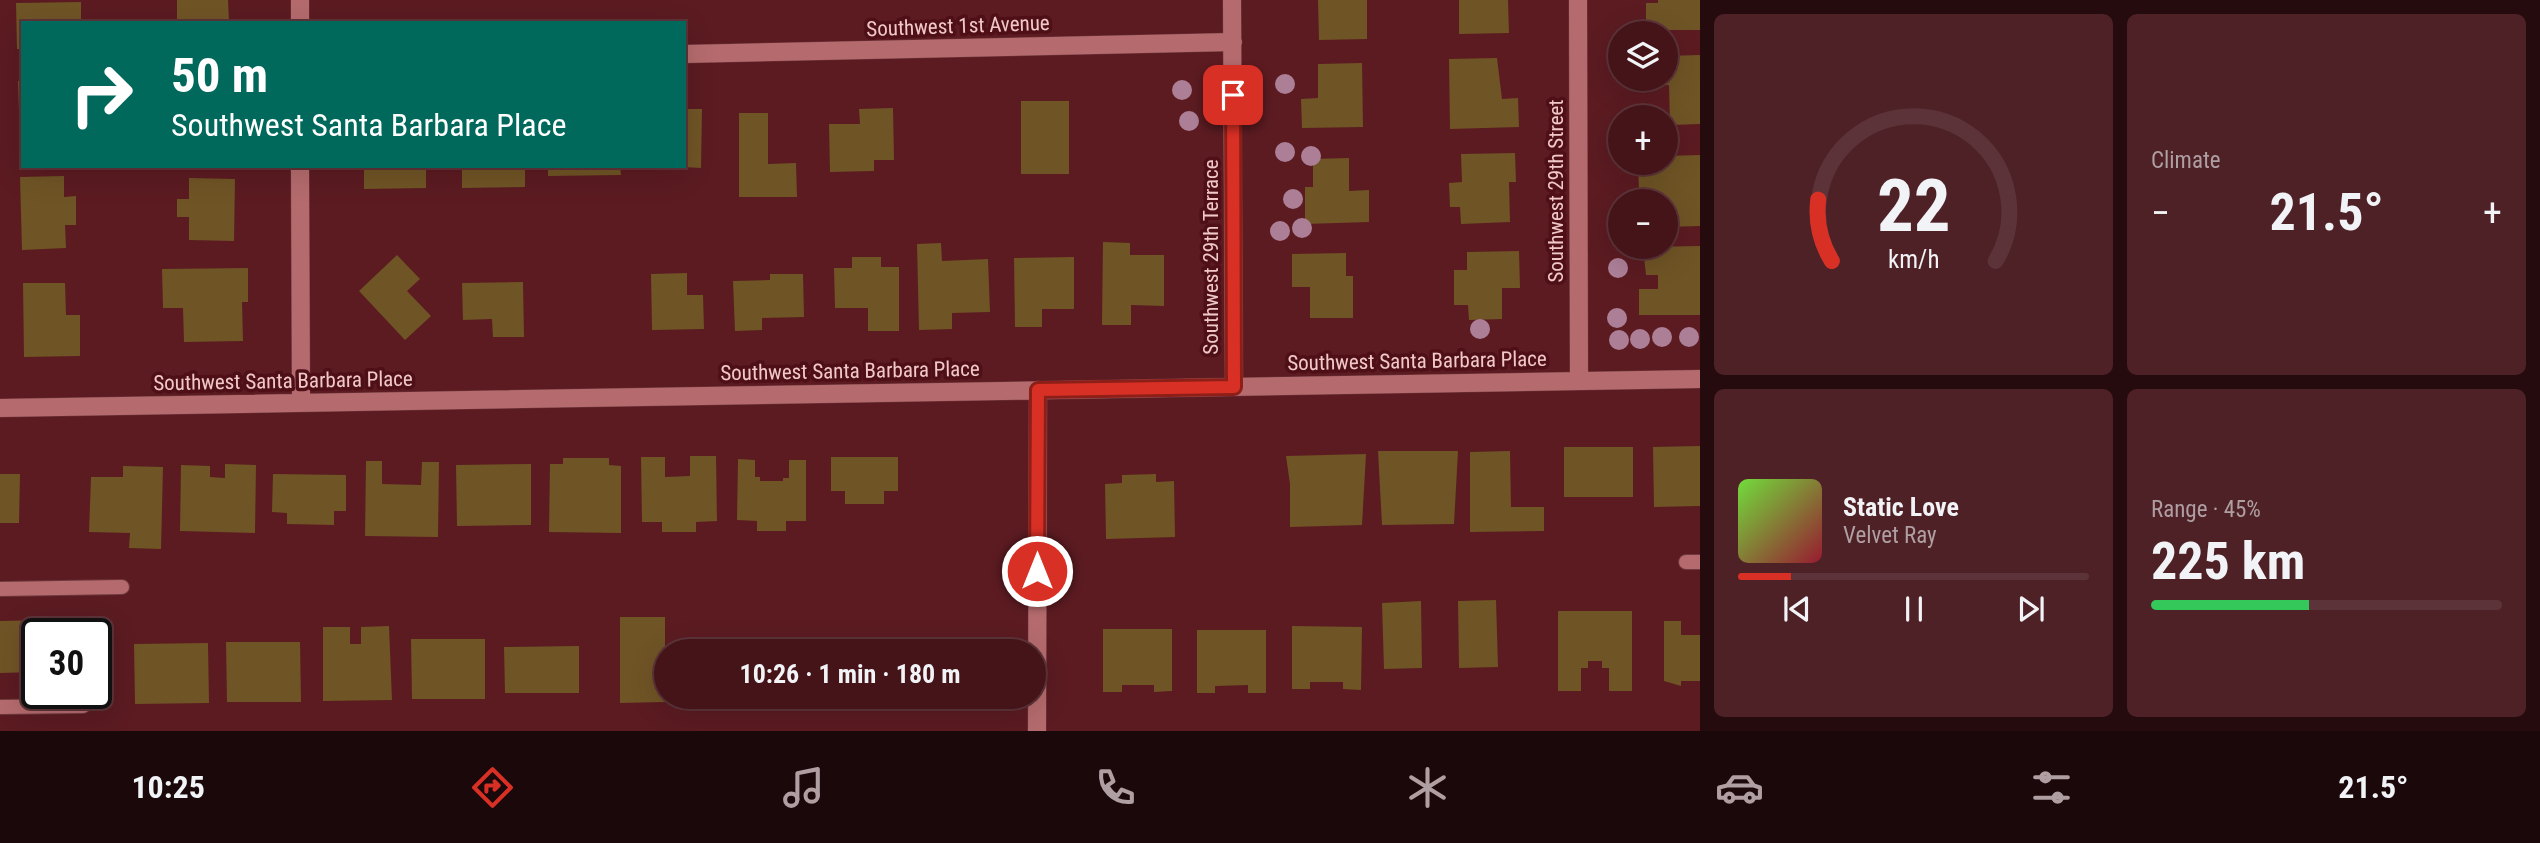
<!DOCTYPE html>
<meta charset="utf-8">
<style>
:root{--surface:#441419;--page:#4e2126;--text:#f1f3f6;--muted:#af9ea2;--line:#5c3338;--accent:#d93025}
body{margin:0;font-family:"Roboto Condensed",sans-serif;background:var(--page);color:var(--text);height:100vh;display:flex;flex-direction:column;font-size:26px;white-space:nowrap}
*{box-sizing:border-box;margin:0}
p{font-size:23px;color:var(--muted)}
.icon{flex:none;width:38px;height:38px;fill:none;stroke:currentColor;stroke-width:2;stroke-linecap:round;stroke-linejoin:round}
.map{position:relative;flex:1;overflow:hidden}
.sheet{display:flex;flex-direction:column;gap:14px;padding:14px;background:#250b0e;width:840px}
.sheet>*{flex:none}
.hud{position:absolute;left:21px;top:21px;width:665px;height:147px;border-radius:0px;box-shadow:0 7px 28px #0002,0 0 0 2px var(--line);background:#00695c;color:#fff;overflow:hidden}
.tools{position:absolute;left:1608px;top:21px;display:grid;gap:14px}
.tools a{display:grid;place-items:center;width:70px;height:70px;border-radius:50%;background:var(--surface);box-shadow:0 7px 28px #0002,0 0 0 2px var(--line);font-size:35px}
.speed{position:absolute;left:21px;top:618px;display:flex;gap:14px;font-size:35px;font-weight:700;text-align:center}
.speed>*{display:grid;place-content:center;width:91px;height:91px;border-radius:50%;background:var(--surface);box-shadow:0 7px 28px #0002,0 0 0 2px var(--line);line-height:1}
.speed .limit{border:4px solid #111;border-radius:10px;background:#fff;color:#111}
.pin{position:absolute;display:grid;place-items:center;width:60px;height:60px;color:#fff;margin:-30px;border-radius:14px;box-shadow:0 4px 10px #0006}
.me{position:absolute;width:77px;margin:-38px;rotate:0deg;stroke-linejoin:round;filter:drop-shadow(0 0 5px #0008)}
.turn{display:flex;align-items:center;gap:24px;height:147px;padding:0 35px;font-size:32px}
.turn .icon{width:91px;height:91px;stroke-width:2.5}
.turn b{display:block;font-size:49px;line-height:60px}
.big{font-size:52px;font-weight:700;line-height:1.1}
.sheet .tile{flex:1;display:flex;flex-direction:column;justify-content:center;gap:10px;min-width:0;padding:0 24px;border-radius:10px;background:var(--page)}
.sheet .dial{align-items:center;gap:0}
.dial svg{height:182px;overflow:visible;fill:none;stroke:var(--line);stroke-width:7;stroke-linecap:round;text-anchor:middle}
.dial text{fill:var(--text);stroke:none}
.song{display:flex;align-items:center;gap:21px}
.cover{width:84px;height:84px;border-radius:10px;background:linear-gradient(135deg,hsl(100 70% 55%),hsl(350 70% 35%))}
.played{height:7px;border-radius:4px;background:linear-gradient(90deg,var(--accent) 15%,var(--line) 15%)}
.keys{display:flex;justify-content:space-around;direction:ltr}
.heat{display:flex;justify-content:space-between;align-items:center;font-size:38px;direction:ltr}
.charge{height:10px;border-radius:5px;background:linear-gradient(90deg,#34c759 45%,var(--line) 0)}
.sheet .tiles{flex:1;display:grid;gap:14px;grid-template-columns:repeat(2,1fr)}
.trip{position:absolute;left:654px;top:639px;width:392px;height:70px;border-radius:35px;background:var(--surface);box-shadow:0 7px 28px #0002,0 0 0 2px var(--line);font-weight:700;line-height:70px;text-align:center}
.tab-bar{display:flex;height:112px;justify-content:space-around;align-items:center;background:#1b080a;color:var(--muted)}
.tab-bar .icon{width:49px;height:49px}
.tab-bar .active{color:var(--accent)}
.tab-bar b{font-size:32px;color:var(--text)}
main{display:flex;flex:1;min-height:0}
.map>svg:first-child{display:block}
</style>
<main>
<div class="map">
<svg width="1700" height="731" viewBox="0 0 1700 731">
<rect width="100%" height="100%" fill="#5b1b21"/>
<path fill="#6f5425" d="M177,0H228L229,23H177Z
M1318,0H1367V39L1319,40Z
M1459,0H1508L1509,33L1459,34Z
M1658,0H1700V30H1646V3H1658Z
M81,2V23H23V49H17L16,3Z
M1700,55V124L1670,125L1669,85L1649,86V79H1666V56Z
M1497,58L1502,99L1518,98L1519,127L1450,129L1449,59Z
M1362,63L1363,127L1302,128L1301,99L1318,98V64Z
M18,81H23V112H19Z
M1021,101H1069V174H1021Z
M893,108L894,160H874V171L830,172L829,124H860L859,109Z
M684,109H702L701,168L684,167Z
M739,113H768V164L796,163L797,197H739Z
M1515,153L1516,182H1509L1510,222L1461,224L1460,207H1450L1449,183L1462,182L1461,154Z
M1700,155V226L1666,227V201H1649L1650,192L1639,191L1638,163H1666V156Z
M1349,158V191L1369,190V222L1305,224V187H1313V159Z
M364,166H426V188L364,189Z
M462,166H525V187L462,188Z
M548,166H620L621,175L548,176Z
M64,176V197L76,196V225H65L66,248L22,250L20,177Z
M189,178L235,179L234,241L189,240V217H177V199H189Z
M1103,242L1130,243V255H1164V306L1131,305V325H1102Z
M941,243L942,261L988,259L990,312L952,313V329L919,330L917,244Z
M1700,246V315H1639V289H1658V275H1646L1643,247Z
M1519,251L1520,288H1502V319L1469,320L1468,305H1454V270H1467V252Z
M1346,253V276H1353V318H1310V287H1292V254Z
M397,255L420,279L407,291L431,316L405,340L359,291Z
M852,257H881V267H899V331H868V308H835L834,268H852Z
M1074,257V309H1042V327H1015L1014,258Z
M248,268V302H242L243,341L184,342L183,308H163L162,269Z
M687,273V295H703L704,329L652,330L651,274Z
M770,274H803L804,317L762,318V330L735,331L733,281L770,280Z
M523,282L524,337H493L492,319L463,320L462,283Z
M23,283H65L66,315H80V356L24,357Z
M1700,446V506L1654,507L1653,447Z
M1564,447H1633V497H1564Z
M1378,451H1458L1454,524L1382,525Z
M1510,451L1511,507H1544V531L1470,532V452Z
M1366,454L1362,525L1290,527V484L1286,456Z
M690,456H716L717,521L696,522V532H662V522H642L641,457H665V477L690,476Z
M831,457H898V491H884V504H845V491H831Z
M563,458H609V465L621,466V533L549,532L550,464H563Z
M738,459L755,460V477H760V481H783V478H789V460H806V521H786V531H757V521L737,520Z
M366,461H382V484L421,485L422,462H439L438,537L365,536Z
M225,464L256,465L255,533L180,531L181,465L210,466V477L225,478Z
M531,464V525L457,526L456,465Z
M123,466L163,467L161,549L129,548L130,533L89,532L91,477H123Z
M0,474H20L19,523H0Z
M273,474L346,475V511H334V525L287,524V513L272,512Z
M1156,474V482L1174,481L1175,537L1106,539L1105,484L1122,483V475Z
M1496,600L1498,667L1459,668L1458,601Z
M1421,601L1422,668L1384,669L1382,603Z
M1558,611H1632V691H1609V668H1602V661H1588V668H1581V691H1558Z
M620,617H665V702L620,703Z
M98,619V634H37V672L0,673V621Z
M1664,621H1681V635H1700V681H1681V686L1664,681Z
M389,626L392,700L323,701V627H350V644H361V627Z
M1292,626L1362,627L1361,690L1343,689V682H1310V689H1292Z
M1103,629H1172V691L1154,692V685H1122V692H1103Z
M1197,630H1266V693H1248V685L1215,686V693H1197Z
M96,636H99V671H96Z
M411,639H485V699H412Z
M226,642H300L301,702H227Z
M208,643L209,703L135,704L134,644Z
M579,646V693H505L504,647Z"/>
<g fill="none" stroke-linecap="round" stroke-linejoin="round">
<defs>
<path id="service" d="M1686,562H1700
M0,589L122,587
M0,707L83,706"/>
<path id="minor" d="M300,0V23
M1232,0L1234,387
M1578,0L1579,381
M684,54L1233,42
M300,166L301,402
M0,408L1700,379
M1037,731L1038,390"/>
</defs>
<use href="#service" stroke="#6f383e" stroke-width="16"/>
<use href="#minor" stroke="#6f383e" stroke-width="19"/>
<use href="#service" stroke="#b56b6d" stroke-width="14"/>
<use href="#minor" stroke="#b56b6d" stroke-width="18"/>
</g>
<g fill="#ac7f97">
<circle cx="1285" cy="84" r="10"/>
<circle cx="1182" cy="90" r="10"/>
<circle cx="1189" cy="121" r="10"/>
<circle cx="1285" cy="152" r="10"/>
<circle cx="1311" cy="156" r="10"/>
<circle cx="1293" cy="199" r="10"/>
<circle cx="1302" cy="228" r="10"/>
<circle cx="1280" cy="231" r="10"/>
<circle cx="1618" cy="268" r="10"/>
<circle cx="1617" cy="318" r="10"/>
<circle cx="1480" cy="329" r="10"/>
<circle cx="1662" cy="337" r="10"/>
<circle cx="1689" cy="337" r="10"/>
<circle cx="1640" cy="339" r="10"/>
<circle cx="1619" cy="340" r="10"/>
</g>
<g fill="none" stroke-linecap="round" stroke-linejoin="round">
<defs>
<path id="route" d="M1037,571L1038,390L1234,387L1233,95"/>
</defs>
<use href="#route" stroke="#8d1f18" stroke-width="18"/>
<use href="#route" stroke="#d93025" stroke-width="12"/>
</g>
<g text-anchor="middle" stroke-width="7" stroke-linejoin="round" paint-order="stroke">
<g font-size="21" fill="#f1c8c8" stroke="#4f0f17">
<text transform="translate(958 26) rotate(-2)" y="7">Southwest 1st Avenue</text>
<text transform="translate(1556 191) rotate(-90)" y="7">Southwest 29th Street</text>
<text transform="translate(1211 257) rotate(-90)" y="7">Southwest 29th Terrace</text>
<text transform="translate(1417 361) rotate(-1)" y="7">Southwest Santa Barbara Place</text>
<text transform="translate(850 371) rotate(-1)" y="7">Southwest Santa Barbara Place</text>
<text transform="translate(283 381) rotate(-1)" y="7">Southwest Santa Barbara Place</text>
</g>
</g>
</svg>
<div class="tools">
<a><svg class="icon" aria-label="layers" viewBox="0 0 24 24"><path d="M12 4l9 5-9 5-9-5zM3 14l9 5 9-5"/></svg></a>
<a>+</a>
<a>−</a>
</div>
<div class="speed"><div class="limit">30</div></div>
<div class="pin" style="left:1233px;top:95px;background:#d93025"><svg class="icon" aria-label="arrive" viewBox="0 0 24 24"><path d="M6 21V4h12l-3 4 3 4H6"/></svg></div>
<svg class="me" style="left:1037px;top:571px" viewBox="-20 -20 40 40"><circle r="17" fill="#d93025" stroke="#fff" stroke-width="3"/><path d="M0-11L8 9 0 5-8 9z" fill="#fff"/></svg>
<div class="trip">10:26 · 1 min · 180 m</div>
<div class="hud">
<div class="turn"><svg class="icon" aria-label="right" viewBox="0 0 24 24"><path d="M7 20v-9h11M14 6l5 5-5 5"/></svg><div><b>50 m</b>Southwest Santa Barbara Place</div></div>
</div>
</div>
<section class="sheet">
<div class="tiles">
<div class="tile dial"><svg viewBox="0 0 100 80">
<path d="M14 69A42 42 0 1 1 86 69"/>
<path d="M14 69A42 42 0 0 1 8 42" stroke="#d93025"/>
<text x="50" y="56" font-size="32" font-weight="700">22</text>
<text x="50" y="72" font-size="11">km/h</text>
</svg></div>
<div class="tile"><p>Climate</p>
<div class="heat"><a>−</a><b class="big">21.5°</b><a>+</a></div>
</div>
<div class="tile">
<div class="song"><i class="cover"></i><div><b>Static Love</b><p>Velvet Ray</p></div></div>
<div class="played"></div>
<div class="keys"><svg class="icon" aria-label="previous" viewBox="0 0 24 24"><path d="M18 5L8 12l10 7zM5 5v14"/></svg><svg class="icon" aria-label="pause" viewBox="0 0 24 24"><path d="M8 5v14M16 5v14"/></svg><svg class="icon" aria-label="next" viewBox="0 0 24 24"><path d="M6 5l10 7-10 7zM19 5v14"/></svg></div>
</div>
<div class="tile"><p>Range · 45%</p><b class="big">225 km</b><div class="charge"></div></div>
</div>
</section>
</main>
<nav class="tab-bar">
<b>10:25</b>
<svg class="icon active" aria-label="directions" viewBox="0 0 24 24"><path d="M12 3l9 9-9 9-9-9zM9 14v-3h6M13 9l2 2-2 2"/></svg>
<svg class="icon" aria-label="music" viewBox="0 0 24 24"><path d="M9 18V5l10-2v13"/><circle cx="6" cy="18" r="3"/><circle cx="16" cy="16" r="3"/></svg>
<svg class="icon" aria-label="phone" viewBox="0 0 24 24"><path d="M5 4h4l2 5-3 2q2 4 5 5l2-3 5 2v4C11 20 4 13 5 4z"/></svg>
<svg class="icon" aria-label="climate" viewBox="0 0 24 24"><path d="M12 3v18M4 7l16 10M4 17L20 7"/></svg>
<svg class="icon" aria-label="car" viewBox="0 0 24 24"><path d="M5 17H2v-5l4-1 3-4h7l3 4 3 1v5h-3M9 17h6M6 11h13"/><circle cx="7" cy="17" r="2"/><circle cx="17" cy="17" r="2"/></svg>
<svg class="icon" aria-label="filters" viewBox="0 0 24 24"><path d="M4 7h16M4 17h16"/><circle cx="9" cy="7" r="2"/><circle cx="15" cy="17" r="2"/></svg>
<b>21.5°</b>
</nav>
